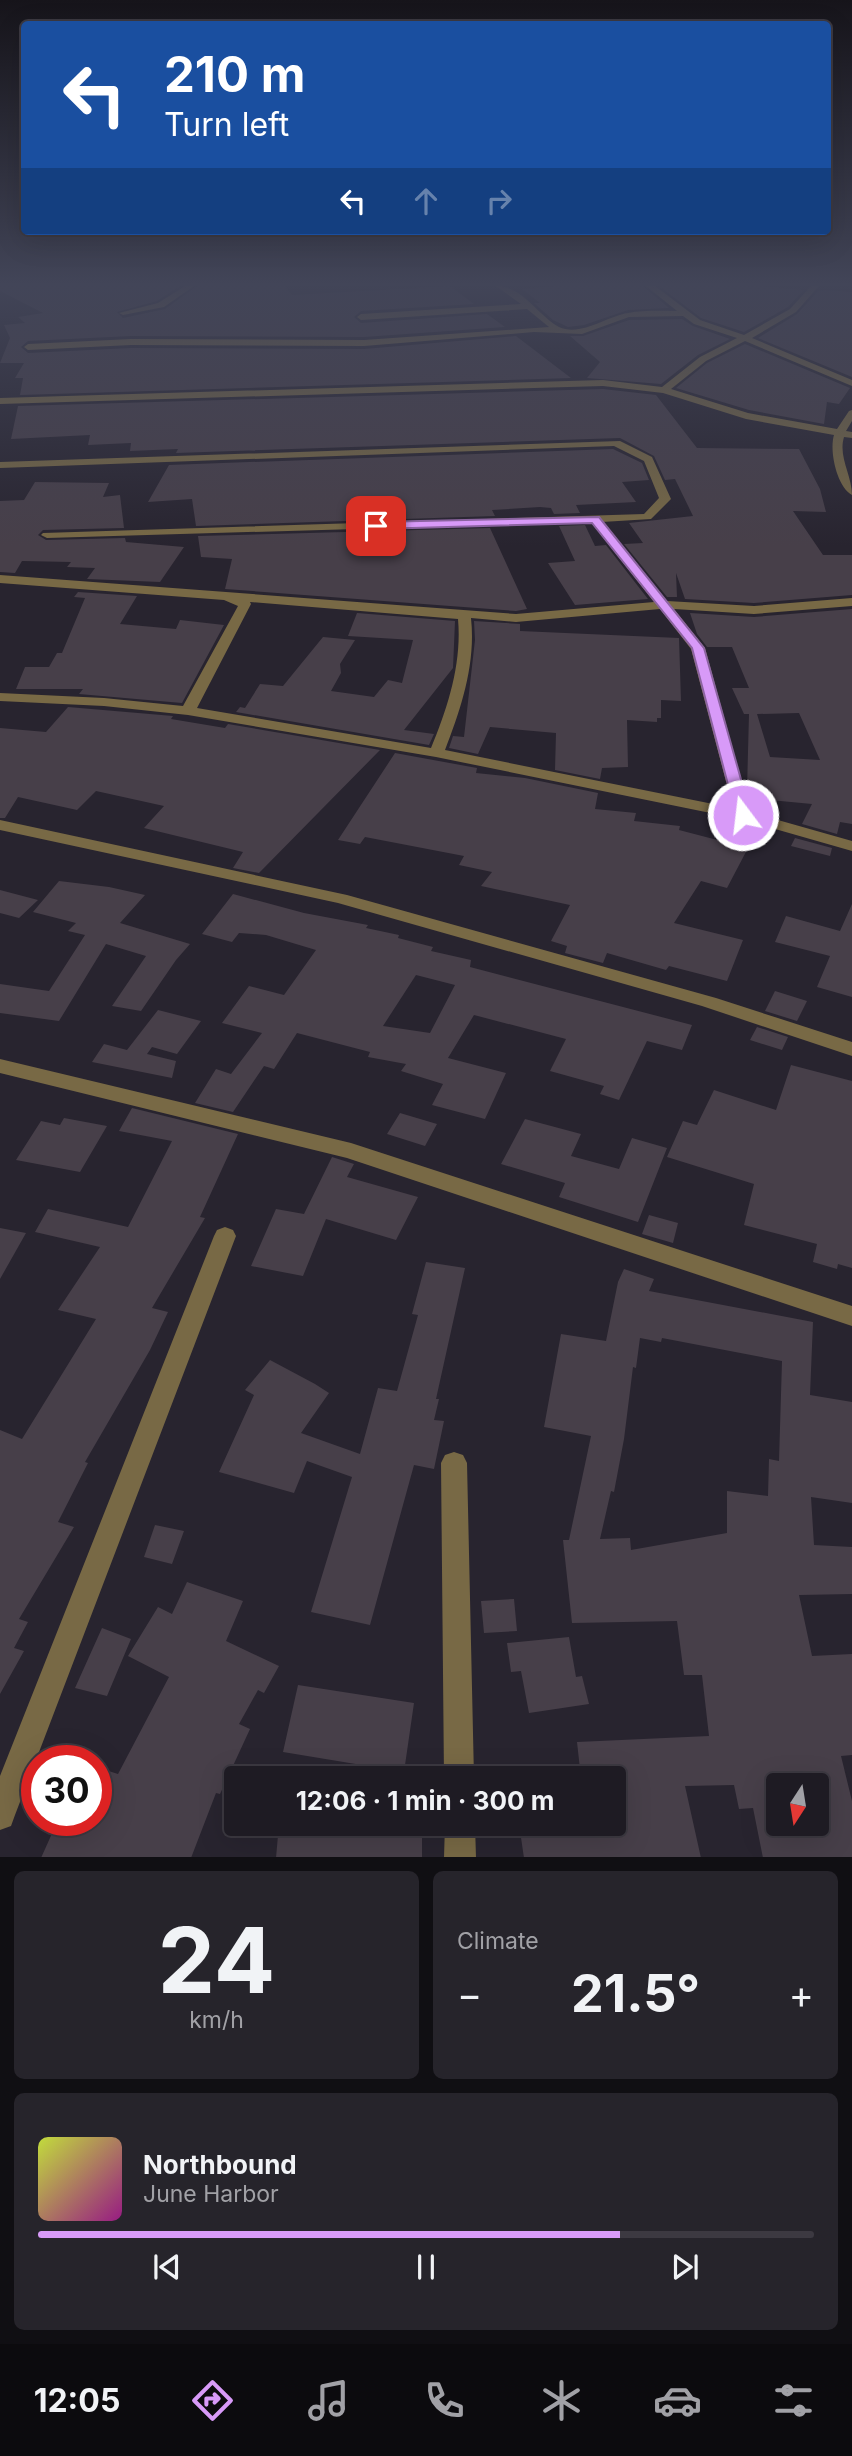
<!DOCTYPE html>
<meta charset="utf-8">
<style>
:root{--surface:#1e1b23;--page:#26242b;--text:#f1f3f6;--muted:#a1a1a6;--line:#3c3941;--accent:#d89af8}
body{margin:0;font-family:Inter,sans-serif;background:var(--page);color:var(--text);height:100vh;display:flex;flex-direction:column;font-size:26px;white-space:nowrap}
*{box-sizing:border-box;margin:0}
p{font-size:23px;color:var(--muted)}
.icon{flex:none;width:38px;height:38px;fill:none;stroke:currentColor;stroke-width:2;stroke-linecap:round;stroke-linejoin:round}
.map{position:relative;height:1857px;overflow:hidden}
.panel{display:flex;flex-direction:column;gap:14px;padding:14px;background:#100f13;flex:1}
.panel>*{flex:none}
.top-card{position:absolute;left:21px;top:21px;width:810px;height:214px;border-radius:7px;box-shadow:0 7px 28px #0002,0 0 0 2px var(--line);background:#1a4fa0;color:#fff;overflow:hidden}
.needle{width:46px;rotate:192deg}
.controls{position:absolute;left:766px;top:1773px;display:grid;gap:14px}
.controls a{display:grid;place-items:center;width:63px;height:63px;border-radius:7px;background:var(--surface);box-shadow:0 7px 28px #0002,0 0 0 2px var(--line);font-size:35px}
.speed{position:absolute;left:21px;top:1745px;display:flex;gap:14px;font-size:35px;font-weight:700;text-align:center}
.speed>*{display:grid;place-content:center;width:91px;height:91px;border-radius:50%;background:var(--surface);box-shadow:0 7px 28px #0002,0 0 0 2px var(--line);line-height:1}
.speed .limit{border:10px solid #d22;background:#fff;color:#111}
.pin{position:absolute;display:grid;place-items:center;width:60px;height:60px;color:#fff;margin:-30px;border-radius:14px;box-shadow:0 4px 10px #0006}
.me{position:absolute;width:77px;margin:-38px;rotate:345deg;stroke-linejoin:round;filter:drop-shadow(0 0 5px #0008)}
.turn{display:flex;align-items:center;gap:24px;height:147px;padding:0 28px;font-size:32px}
.turn .icon{width:91px;height:91px;stroke-width:2.5}
.turn b{display:block;font-size:49px;line-height:60px}
.lanes{display:flex;align-items:center;height:66px;padding:0 28px;background:#0003;justify-content:center;gap:35px;direction:ltr}
.lanes .off{opacity:.35}
.big{font-size:52px;font-weight:700;line-height:1.1}
.panel .card{flex:1;display:flex;flex-direction:column;justify-content:center;gap:10px;min-width:0;padding:0 24px;border-radius:10px;background:var(--page)}
.panel .dial{align-items:center;gap:0}
.dial b{font-size:91px;line-height:1}
.song{display:flex;align-items:center;gap:21px}
.cover{width:84px;height:84px;border-radius:10px;background:linear-gradient(135deg,hsl(70 70% 55%),hsl(310 70% 35%))}
.played{height:7px;border-radius:4px;background:linear-gradient(90deg,var(--accent) 75%,var(--line) 75%)}
.keys{display:flex;justify-content:space-around;direction:ltr}
.heat{display:flex;justify-content:space-between;align-items:center;font-size:38px;direction:ltr}
.panel .tiles{flex:1;display:grid;gap:14px;grid-template-columns:1fr 1fr}
.card:last-child{grid-column:span 2}
.trip{position:absolute;left:224px;top:1766px;width:402px;height:70px;border-radius:7px;background:var(--surface);box-shadow:0 7px 28px #0002,0 0 0 2px var(--line);font-weight:700;line-height:70px;text-align:center}
.dock{display:flex;height:112px;justify-content:space-around;align-items:center;background:#0c0b0e;color:var(--muted)}
.dock .icon{width:49px;height:49px}
.dock .current{color:var(--accent)}
.dock b{font-size:32px;color:var(--text)}
.map>svg:first-child{display:block}
</style>
<div class="map">
<svg width="852" height="1858" viewBox="0 0 852 1858">
<rect width="100%" height="100%" fill="#28242f"/>
<path fill="#473f49" fill-rule="evenodd" d="M0,286H180L157,301L117,312L123,318L165,309L197,286H285L292,295L450,286L474,304L361,311L354,317L361,323L487,314L505,327L364,337L131,336L28,341L21,347L28,353L131,348L364,349L516,336L571,378L20,395L23,378H15L24,363H0L10,338L4,325L25,323L18,317L43,313L0,291Z
M557,286H643L669,308L628,310L584,325L568,327L553,320L534,303H540L522,289Z
M659,286H760L804,290L788,307L744,332L701,318Z
M826,290L852,292V377L758,338L797,314L818,291Z
M682,319L693,326L730,339L698,355L661,384L587,378L600,362L570,336H583L629,320Z
M745,344L850,388L839,404L827,402L824,424L749,410L676,388L707,363Z
M603,389L656,395L697,448L799,449L820,489L826,512L793,511L823,555H852V595L754,603L685,599L676,573L677,597H667L624,544L643,543L629,523L693,516L675,479L665,480L654,456L620,438L176,453L178,449L130,451L131,443L88,445L90,435L11,439L18,406Z
M613,449L642,463L649,480L622,482L636,502L576,505L580,513L554,514L551,508L540,507L492,510L495,516L196,526L192,499L148,502L169,465Z
M35,482L109,483L103,497L120,495L124,528L43,530L38,535L46,540L125,538L126,542L184,547L160,582L87,579L95,568L67,567L71,562L22,561L15,573L0,572V501L24,500Z
M585,525L595,546L606,545L648,599L575,605L548,563L575,561L559,526Z
M490,528L527,609L516,611L225,589L232,559L201,557L198,536Z
M78,592L137,596L120,624L176,629L180,620L224,625L182,703L79,694L83,689H16L25,667H49L57,653H62L85,598L74,597Z
M852,609V824L840,822L837,834L802,824L812,804L749,798L747,790L749,714H744L732,688H749L732,647H707L697,634L690,613L754,617ZM799,713L820,760L770,757L757,714Z
M357,613L455,621L453,668L404,730L434,734L429,745L236,712L240,707L245,708L260,684L283,686L323,637L355,640L340,664L341,673L331,691L374,697L388,680L402,683L413,640L348,636Z
M474,621L520,624V631L679,638L681,701L661,700V718H657V722L627,720L628,767L602,768L600,779L555,770L556,733L490,727L478,754L449,748L453,736L464,737L475,640Z
M68,707L173,716L171,719L225,728L228,724L380,750L259,873L233,868L243,852L144,828L164,806L96,791L77,810L18,797L5,818H0V728L46,732Z
M395,753L477,768L476,773L525,778L598,793L595,809L636,813L634,821L680,826L679,830L748,848L727,888L701,881L674,923L743,940L727,981L669,966L666,970L607,953L603,963L565,953L567,946L551,941L570,905L481,886L492,872L459,865L464,856L365,837L360,844L338,840Z
M795,838L832,848L830,856L791,846Z
M59,881L109,887L145,895L120,923L190,944L176,960L141,1011L112,1006L146,956L106,944L59,1021L0,1013V984L49,991L85,935L68,931L76,923L33,912Z
M0,890L38,900L19,918L0,913Z
M233,894L304,913L368,925L366,928L399,935L398,938L433,947L431,951L471,960L470,967L692,1025L682,1050L647,1041L619,1100L600,1094L604,1086L550,1071L566,1039L474,1015L448,1058L506,1073L485,1119L432,1105L443,1084L401,1071L406,1064L368,1057L370,1052L297,1033L274,1069L264,1066L233,1112L195,1103L216,1069L231,1074L262,1033L222,1023L249,986L284,995L316,950L266,935L239,933L232,942L202,934ZM416,975L455,985L430,1033L383,1026Z
M852,904V997L817,987L830,956L775,942L786,916L840,931Z
M775,991L807,1001L797,1021L765,1011Z
M158,1010L201,1021L177,1054L152,1047L147,1054L176,1061L172,1078L92,1062L104,1044L127,1050Z
M757,1027L788,1037L782,1050L750,1040Z
M791,1065L852,1081V1268L838,1264L837,1269L813,1262L817,1244L744,1225L754,1184L667,1157L683,1121L697,1125L714,1090L776,1110Z
M132,1108L238,1134L200,1217L205,1218L152,1308L168,1312L150,1350L85,1462L88,1463L58,1522L74,1527L19,1619L28,1622L14,1648L24,1651L0,1694V1430L22,1439L96,1319L58,1310L100,1247L35,1232L48,1209L128,1227L172,1141L119,1131Z
M400,1113L437,1124L425,1146L387,1134Z
M64,1118L107,1126L80,1172L16,1160L41,1121L60,1125Z
M525,1119L581,1134L571,1156L619,1169L632,1138L667,1148L638,1222L559,1197L565,1183L501,1164Z
M332,1157L354,1164L347,1177L418,1197L396,1240L326,1219L303,1276L251,1266L276,1209L304,1214Z
M649,1215L678,1223L673,1243L642,1234Z
M0,1228L26,1233L0,1279Z
M426,1262L465,1268L436,1399H439L434,1420L444,1421L434,1469L414,1465L370,1625L311,1612L352,1477L307,1461L294,1493L219,1472L254,1395L245,1390L270,1360L315,1384L329,1393L301,1433L360,1454L378,1388L397,1391L418,1315L412,1314Z
M624,1269L654,1279L649,1291L813,1322L810,1395L852,1402V1503L811,1497L814,1545L852,1547V1594L799,1595L812,1656L852,1654V1755L841,1756L852,1801V1858H763L753,1808L739,1809L734,1785L685,1786L701,1858H524L519,1824H614V1778H581L577,1742L709,1736L702,1675H684L677,1621L572,1623L563,1540H569L591,1436L544,1427L561,1334L606,1341L618,1282ZM640,1338L661,1342L662,1338L782,1361L779,1461L769,1459L768,1496L727,1491V1533L631,1550L630,1538L600,1539L611,1491L614,1492L624,1439L633,1367L636,1368ZM779,1785H817V1824H779Z
M155,1525L184,1531L172,1564L144,1557Z
M187,1582L243,1601L226,1641L279,1666L264,1693L258,1690L239,1724L250,1729L220,1794L216,1793L191,1858H41L58,1820H96V1767L118,1774L169,1677L128,1656L158,1607L172,1614Z
M514,1599L517,1631L484,1633L481,1601Z
M102,1628L131,1639L107,1696L75,1688Z
M569,1637L576,1677L582,1676L589,1704L529,1713L521,1671L511,1672L507,1643Z
M298,1685L414,1703L404,1772L283,1752Z
M279,1824H422V1858H276Z"/>
<g fill="none" stroke-linecap="round" stroke-linejoin="round">
<path fill="#786945" fill-rule="evenodd" d="M185,286H194L164,307L123,315L119,313L158,303Z
M496,286C523,286 537,315 559,327C581,337 607,316 628,313C644,310 661,311 677,311L646,286H655L700,320L744,335L790,309L811,286H819L796,312L752,338L852,380V386L745,341L706,361L671,389L748,413L837,429L849,411L852,410V421L846,431L852,432V438L844,437C838,457 852,475 852,495C837,487 829,451 834,435L746,419L663,393L603,386L0,404V398L603,380L662,387L700,357L737,338L694,324L683,316L629,317L582,334L534,332L364,346L131,345L28,350L24,347L28,344L131,339L364,340L549,327L527,309L361,320L357,317L361,314L521,304Z
M620,441L652,457L671,499L651,519L602,522L667,601L754,606L852,598V606L754,614L674,609L705,648L750,812L852,841V851L740,819L436,757L188,715L104,706L0,701V693L104,698L183,706L238,606L224,600L0,583V575L516,614L654,602L591,522L47,538L41,535L43,533L644,514L659,498L644,461L614,446L0,468V462ZM250,602L458,619C462,663 448,707 431,748L197,708L251,604ZM660,609L691,649L733,808L445,750C461,709 476,664 471,618L516,622Z
M0,820L347,895L716,998L852,1042V1056L702,1006L338,903L0,830Z
M0,1059L351,1143L852,1306V1326L347,1158L0,1073Z
M225,1227L233,1230L236,1236L15,1815L11,1826L0,1830V1776L214,1236L217,1230Z
M454,1452L463,1455L467,1463L474,1778H444L441,1463L445,1455Z
M445,1824H475L476,1858H444Z"/>
</g>
<linearGradient id="sky" x2="0" y2="1"><stop stop-color="#16141a"/><stop offset="0.52" stop-color="#424558"/><stop offset="1" stop-color="#424558" stop-opacity="0"/></linearGradient>
<rect width="852" height="546" fill="url(#sky)"/>
<path fill="#d89af8" stroke="#8c64a1" stroke-width="2" d="M599,517L704,648L751,815L748,818H738L736,815L692,648L592,523L376,529L370,526L376,522Z"/>
</svg>
<div class="controls">
<a><svg class="needle" viewBox="-14 -14 28 28"><path d="M0-13l5 13h-10z" fill="#e53935"/><path d="M0 13l5-13h-10z" fill="#a1a1a6"/></svg></a>
</div>
<div class="speed"><div class="limit">30</div></div>
<div class="pin" style="left:376px;top:526px;background:#d93025"><svg class="icon" aria-label="arrive" viewBox="0 0 24 24"><path d="M6 21V4h12l-3 4 3 4H6"/></svg></div>
<svg class="me" style="left:743px;top:815px" viewBox="-20 -20 40 40"><circle r="17" fill="#d89af8" stroke="#fff" stroke-width="3"/><path d="M0-11L8 9 0 5-8 9z" fill="#fff"/></svg>
<div class="trip">12:06 · 1 min · 300 m</div>
<div class="top-card">
<div class="turn"><svg class="icon" aria-label="left" viewBox="0 0 24 24"><path d="M17 20v-9H6M10 6l-5 5 5 5"/></svg><div><b>210 m</b>Turn left</div></div>
<div class="lanes"><svg class="icon" aria-label="left" viewBox="0 0 24 24"><path d="M17 20v-9H6M10 6l-5 5 5 5"/></svg><svg class="icon off" aria-label="ahead" viewBox="0 0 24 24"><path d="M12 20V5M6 11l6-6 6 6"/></svg><svg class="icon off" aria-label="right" viewBox="0 0 24 24"><path d="M7 20v-9h11M14 6l5 5-5 5"/></svg></div>
</div>
</div>
<section class="panel">
<div class="tiles">
<div class="card dial"><b>24</b><p>km/h</p></div>
<div class="card"><p>Climate</p>
<div class="heat"><a>−</a><b class="big">21.5°</b><a>+</a></div>
</div>
<div class="card">
<div class="song"><i class="cover"></i><div><b>Northbound</b><p>June Harbor</p></div></div>
<div class="played"></div>
<div class="keys"><svg class="icon" aria-label="previous" viewBox="0 0 24 24"><path d="M18 5L8 12l10 7zM5 5v14"/></svg><svg class="icon" aria-label="pause" viewBox="0 0 24 24"><path d="M8 5v14M16 5v14"/></svg><svg class="icon" aria-label="next" viewBox="0 0 24 24"><path d="M6 5l10 7-10 7zM19 5v14"/></svg></div>
</div>
</div>
</section>
<nav class="dock">
<b>12:05</b>
<svg class="icon current" aria-label="directions" viewBox="0 0 24 24"><path d="M12 3l9 9-9 9-9-9zM9 14v-3h6M13 9l2 2-2 2"/></svg>
<svg class="icon" aria-label="music" viewBox="0 0 24 24"><path d="M9 18V5l10-2v13"/><circle cx="6" cy="18" r="3"/><circle cx="16" cy="16" r="3"/></svg>
<svg class="icon" aria-label="phone" viewBox="0 0 24 24"><path d="M5 4h4l2 5-3 2q2 4 5 5l2-3 5 2v4C11 20 4 13 5 4z"/></svg>
<svg class="icon" aria-label="climate" viewBox="0 0 24 24"><path d="M12 3v18M4 7l16 10M4 17L20 7"/></svg>
<svg class="icon" aria-label="car" viewBox="0 0 24 24"><path d="M5 17H2v-5l4-1 3-4h7l3 4 3 1v5h-3M9 17h6M6 11h13"/><circle cx="7" cy="17" r="2"/><circle cx="17" cy="17" r="2"/></svg>
<svg class="icon" aria-label="filters" viewBox="0 0 24 24"><path d="M4 7h16M4 17h16"/><circle cx="9" cy="7" r="2"/><circle cx="15" cy="17" r="2"/></svg>
</nav>
